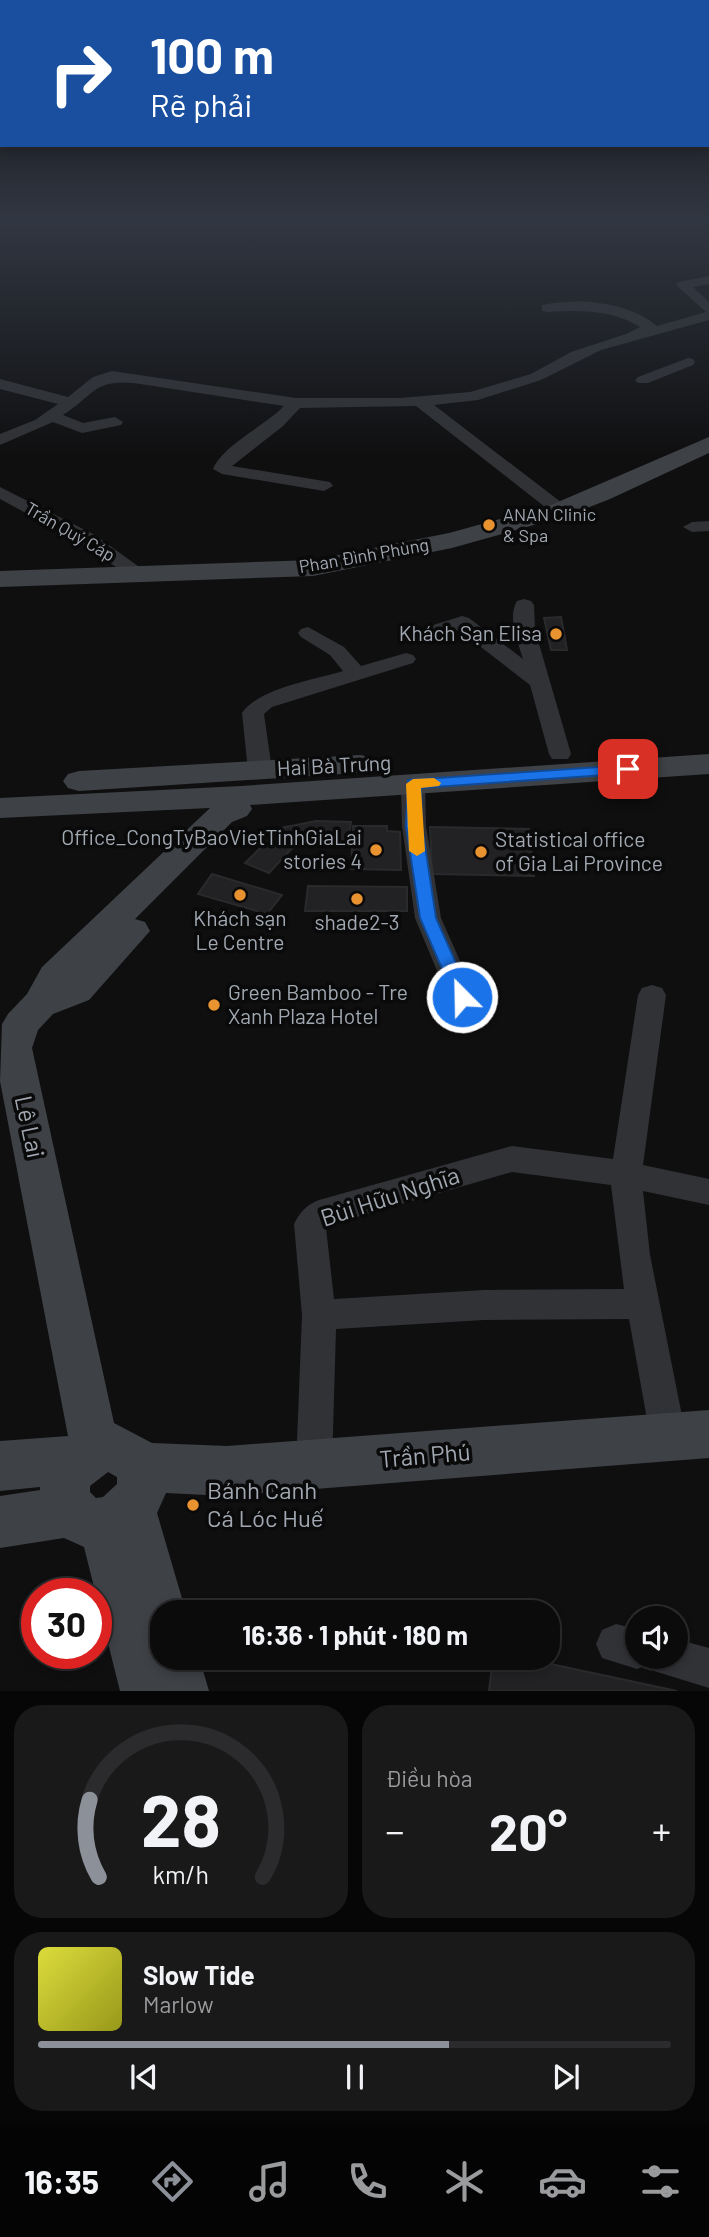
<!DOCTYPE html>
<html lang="vi">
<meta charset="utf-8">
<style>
:root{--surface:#0b0b0c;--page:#19191a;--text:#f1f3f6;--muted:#9a9b9d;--line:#2b2b2d;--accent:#8c9099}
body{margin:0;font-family:Barlow,sans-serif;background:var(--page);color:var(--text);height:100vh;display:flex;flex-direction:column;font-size:26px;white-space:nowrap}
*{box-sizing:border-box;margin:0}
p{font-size:23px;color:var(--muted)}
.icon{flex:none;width:38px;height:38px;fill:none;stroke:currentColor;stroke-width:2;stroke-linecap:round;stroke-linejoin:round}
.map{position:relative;height:1691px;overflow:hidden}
.side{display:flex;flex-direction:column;gap:14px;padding:14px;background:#060607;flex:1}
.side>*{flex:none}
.hud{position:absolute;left:0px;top:0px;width:710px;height:147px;box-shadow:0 4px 10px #0003,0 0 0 2px var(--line);background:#1a4fa0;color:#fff;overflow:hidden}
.controls{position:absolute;left:625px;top:1606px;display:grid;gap:14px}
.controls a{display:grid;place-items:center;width:63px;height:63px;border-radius:50%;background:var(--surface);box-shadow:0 4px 10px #0003,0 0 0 2px var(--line);font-size:35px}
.speed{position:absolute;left:21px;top:1578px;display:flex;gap:14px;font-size:35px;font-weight:700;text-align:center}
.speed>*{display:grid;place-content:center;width:91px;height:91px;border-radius:50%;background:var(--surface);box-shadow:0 4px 10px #0003,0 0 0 2px var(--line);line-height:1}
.speed .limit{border:10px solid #d22;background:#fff;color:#111}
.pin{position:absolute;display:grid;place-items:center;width:60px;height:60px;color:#fff;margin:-30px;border-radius:14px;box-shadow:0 4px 10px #0006}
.me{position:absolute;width:77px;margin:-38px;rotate:337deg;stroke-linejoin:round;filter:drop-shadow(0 0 5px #0008)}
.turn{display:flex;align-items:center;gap:24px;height:147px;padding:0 35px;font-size:32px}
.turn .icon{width:91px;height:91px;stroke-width:2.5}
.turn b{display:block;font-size:49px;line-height:60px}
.big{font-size:52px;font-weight:700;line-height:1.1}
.side .card{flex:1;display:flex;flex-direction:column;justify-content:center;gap:10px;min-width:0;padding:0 24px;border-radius:28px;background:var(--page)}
.side .dial{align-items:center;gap:0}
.dial svg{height:182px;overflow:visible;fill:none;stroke:var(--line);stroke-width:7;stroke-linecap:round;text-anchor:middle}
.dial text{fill:var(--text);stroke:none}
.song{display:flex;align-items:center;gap:21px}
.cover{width:84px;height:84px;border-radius:10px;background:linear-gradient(135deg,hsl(60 70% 55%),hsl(60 70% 35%))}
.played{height:7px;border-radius:4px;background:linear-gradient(90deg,var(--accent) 65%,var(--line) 65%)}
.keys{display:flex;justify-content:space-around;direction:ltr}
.heat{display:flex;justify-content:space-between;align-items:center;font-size:38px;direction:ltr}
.side .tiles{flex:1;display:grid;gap:14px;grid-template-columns:1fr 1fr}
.card:last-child{grid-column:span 2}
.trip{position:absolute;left:150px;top:1600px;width:410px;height:70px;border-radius:28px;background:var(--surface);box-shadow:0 4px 10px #0003,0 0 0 2px var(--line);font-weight:700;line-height:70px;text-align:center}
.dock{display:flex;height:112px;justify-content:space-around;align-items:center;background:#040405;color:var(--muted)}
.dock .icon{width:49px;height:49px}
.dock .selected{color:var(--accent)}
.dock b{font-size:32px;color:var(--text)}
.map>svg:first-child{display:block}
</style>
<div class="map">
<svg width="709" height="1691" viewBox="0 0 709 1691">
<rect width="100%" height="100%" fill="#0f0f10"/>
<path fill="#222224" stroke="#292a2c" stroke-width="2" d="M561,617L567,650H551L544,618Z
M316,821L351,822L348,842L315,840L296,844L269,873L245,863L281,828Z
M353,826H387V831L400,832L401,870L351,869Z
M430,827L529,829L534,876L432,874Z
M212,874L282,895L267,914L198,894Z
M308,886L407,887V911H305Z
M493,1657H518L677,1691H489Z"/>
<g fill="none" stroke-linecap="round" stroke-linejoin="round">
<path fill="#303235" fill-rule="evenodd" d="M709,276V284L693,287L709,302V320L601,350L541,380L478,400L434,405L566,506L569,510L560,515L554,514L416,406L300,408L283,426L232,466L330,482L333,486L324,491L222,474L213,469C222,446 266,425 284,406L134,383C94,379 94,395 63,415L83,423L115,417L123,422L121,425L82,433L53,422L0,445V434L35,420L58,404L0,389V379L68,397L93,377L112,371L296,398H400L470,392L531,374L571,352L626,334L640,327C611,309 579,310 547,312L542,311V305C578,297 629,302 657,326L706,312L676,285L678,282Z
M688,358L693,359L695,362L693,365L648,383H638L635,380L638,377Z
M0,487L95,535L149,574L139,580L132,578L81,543L0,499Z
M709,521V531L692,532L683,527L692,522Z
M524,599L531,601L534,605L535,630L571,754L568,759H552L549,754L530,685L459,630L431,638L424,636L421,632L424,628L462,616L469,618L523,659C518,642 507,618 517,601Z
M308,627L344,647L361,666L406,653L413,655L416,659L413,663L272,707L264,714L272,770L268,775H252L248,770L242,713C259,688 314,680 343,671L330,655L301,637L298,633L301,629Z
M413,777L421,779L425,784L426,826L441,918L476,997L472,1004L462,1007L452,1004L448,997L415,918L402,826L401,784L405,779Z
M652,985L662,988L666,995L643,1165L709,1179V1205L643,1191L650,1255L686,1436L681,1448L668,1454L655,1448L650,1436L629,1319L484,1320L336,1329L332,1466L327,1479L314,1484L301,1479L296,1466L302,1315L294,1224C300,1212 306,1205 319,1200L512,1146L613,1159L638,995L642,988ZM512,1172L611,1185L624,1289L484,1290L334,1299L326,1228L329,1225Z
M616,1624L637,1629V1657H676V1639L709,1648V1688L654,1671L650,1664L637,1669L602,1658L596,1644L602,1630Z"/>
<path fill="#3e4145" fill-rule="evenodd" d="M709,437V453L610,499L569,515L452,548L313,576L0,587V571L313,560L449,533L551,505Z
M709,754V774L250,805L252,809L247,816L232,822L135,919L145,922L150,931L89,1000L53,1014L38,1030L32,1048L114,1423L152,1443L227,1446L709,1410V1458L227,1496L166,1493L157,1513L186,1612H163V1657H199L209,1691H120L84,1547L64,1538L0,1548V1496L40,1490V1487L0,1491V1441L68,1436L0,1081L2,1024L8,1014L27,994L42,967L210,808L0,818V798L241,786ZM108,1472L117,1477V1484L103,1497L96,1498L90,1492V1486Z
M361,755L372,758L377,765L372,772L79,791L68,788L63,781L68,774L79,771Z"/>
</g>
<linearGradient id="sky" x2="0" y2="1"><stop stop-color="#080809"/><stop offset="0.48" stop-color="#313742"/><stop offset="1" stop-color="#313742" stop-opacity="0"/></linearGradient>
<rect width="709" height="457" fill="url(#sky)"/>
<path fill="#1a73e8" stroke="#114b97" stroke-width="2" d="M628,765L636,769L634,773L421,788L422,826L436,918L471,997L468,1001H456L420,918L406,826L408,780Z"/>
<path fill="#f59e0b" d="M434,778L441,783L439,786L421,788L425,851L417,856L409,851L406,784L413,779Z"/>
<g fill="#e89230" stroke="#0a0a0b" stroke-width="2.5">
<circle cx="489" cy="525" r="7"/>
<circle cx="556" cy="634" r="7"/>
<circle cx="376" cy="850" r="7"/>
<circle cx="481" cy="852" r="7"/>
<circle cx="240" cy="895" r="7"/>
<circle cx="357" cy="899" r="7"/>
<circle cx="214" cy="1005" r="7"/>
<circle cx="193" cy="1505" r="7"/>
</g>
<g text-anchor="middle" stroke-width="7" stroke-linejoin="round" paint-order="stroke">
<g font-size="18" fill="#a1a8b1" stroke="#0a0a0b" text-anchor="start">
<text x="503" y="521">ANAN Clinic<tspan x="503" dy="21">&amp; Spa</tspan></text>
</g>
<g font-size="18" fill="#a1a8b1" stroke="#0a0a0b">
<text transform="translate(70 532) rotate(30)" y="6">Trần Quý Cáp</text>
<text transform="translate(364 556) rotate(-10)" y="6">Phan Đình Phùng</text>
</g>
<g font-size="21" fill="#a1a8b1" stroke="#0a0a0b" text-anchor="end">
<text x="542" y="641">Khách Sạn Elisa</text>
<text x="362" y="845">Office_CongTyBaoVietTinhGiaLai<tspan x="362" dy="24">stories 4</tspan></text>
<text x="495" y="847" text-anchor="start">Statistical office<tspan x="495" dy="24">of Gia Lai Province</tspan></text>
<text x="240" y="926" text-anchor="middle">Khách sạn<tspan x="240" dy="24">Le Centre</tspan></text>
<text x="357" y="930" text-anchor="middle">shade2-3</text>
<text x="228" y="1000" text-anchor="start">Green Bamboo - Tre<tspan x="228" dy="24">Xanh Plaza Hotel</tspan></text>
</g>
<g font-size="21" fill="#a1a8b1" stroke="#0a0a0b">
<text transform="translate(334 766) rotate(-3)" y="7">Hai Bà Trưng</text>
</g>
<g font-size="24" fill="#a1a8b1" stroke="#0a0a0b">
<text transform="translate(29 1127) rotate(78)" y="8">Lê Lai</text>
<text transform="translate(390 1197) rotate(-18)" y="8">Bùi Hữu Nghĩa</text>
<text transform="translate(425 1456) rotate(-5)" y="8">Trần Phú</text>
</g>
<g font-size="24" fill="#a1a8b1" stroke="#0a0a0b" text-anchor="start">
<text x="207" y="1499">Bánh Canh<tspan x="207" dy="28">Cá Lóc Huế</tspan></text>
</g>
</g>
</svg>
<div class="controls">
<a><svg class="icon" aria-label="sound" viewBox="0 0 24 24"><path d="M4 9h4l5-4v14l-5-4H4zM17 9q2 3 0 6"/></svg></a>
</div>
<div class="speed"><div class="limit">30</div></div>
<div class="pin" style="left:628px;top:769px;background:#d93025"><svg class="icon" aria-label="arrive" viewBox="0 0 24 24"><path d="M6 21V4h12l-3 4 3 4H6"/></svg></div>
<svg class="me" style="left:462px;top:997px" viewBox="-20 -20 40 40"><circle r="17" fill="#1a73e8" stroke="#fff" stroke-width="3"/><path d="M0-11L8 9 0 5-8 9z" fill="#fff"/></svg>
<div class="trip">16:36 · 1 phút · 180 m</div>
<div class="hud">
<div class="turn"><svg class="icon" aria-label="right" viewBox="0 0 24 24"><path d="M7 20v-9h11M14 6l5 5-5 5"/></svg><div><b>100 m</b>Rẽ phải</div></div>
</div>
</div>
<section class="side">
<div class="tiles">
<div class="card dial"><svg viewBox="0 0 100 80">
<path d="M14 69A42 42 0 1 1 86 69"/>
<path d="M14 69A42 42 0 0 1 10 35" stroke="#8c9099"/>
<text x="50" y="56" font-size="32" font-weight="700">28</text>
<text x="50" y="72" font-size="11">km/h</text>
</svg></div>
<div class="card"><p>Điều hòa</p>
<div class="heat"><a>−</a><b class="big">20°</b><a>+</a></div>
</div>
<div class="card">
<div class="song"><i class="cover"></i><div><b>Slow Tide</b><p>Marlow</p></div></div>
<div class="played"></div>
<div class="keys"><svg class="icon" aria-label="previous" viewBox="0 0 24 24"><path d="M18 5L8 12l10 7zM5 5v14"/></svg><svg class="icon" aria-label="pause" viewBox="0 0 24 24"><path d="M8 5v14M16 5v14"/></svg><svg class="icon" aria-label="next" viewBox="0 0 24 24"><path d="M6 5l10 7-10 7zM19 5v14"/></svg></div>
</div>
</div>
</section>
<nav class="dock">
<b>16:35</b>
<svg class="icon selected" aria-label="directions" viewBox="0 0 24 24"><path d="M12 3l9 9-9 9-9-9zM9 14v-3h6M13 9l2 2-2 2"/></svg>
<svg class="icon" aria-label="music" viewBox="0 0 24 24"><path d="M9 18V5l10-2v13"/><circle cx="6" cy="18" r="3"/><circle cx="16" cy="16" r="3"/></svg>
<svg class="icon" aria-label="phone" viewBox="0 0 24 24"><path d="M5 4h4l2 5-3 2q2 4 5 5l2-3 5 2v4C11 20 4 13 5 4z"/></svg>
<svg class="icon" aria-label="climate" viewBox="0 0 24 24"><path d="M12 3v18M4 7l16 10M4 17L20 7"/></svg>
<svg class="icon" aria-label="car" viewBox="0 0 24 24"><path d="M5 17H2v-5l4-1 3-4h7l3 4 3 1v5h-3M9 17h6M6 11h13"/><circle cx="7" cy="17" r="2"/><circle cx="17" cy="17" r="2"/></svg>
<svg class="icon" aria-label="filters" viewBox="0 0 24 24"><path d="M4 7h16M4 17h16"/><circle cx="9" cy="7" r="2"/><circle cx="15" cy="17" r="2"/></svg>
</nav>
